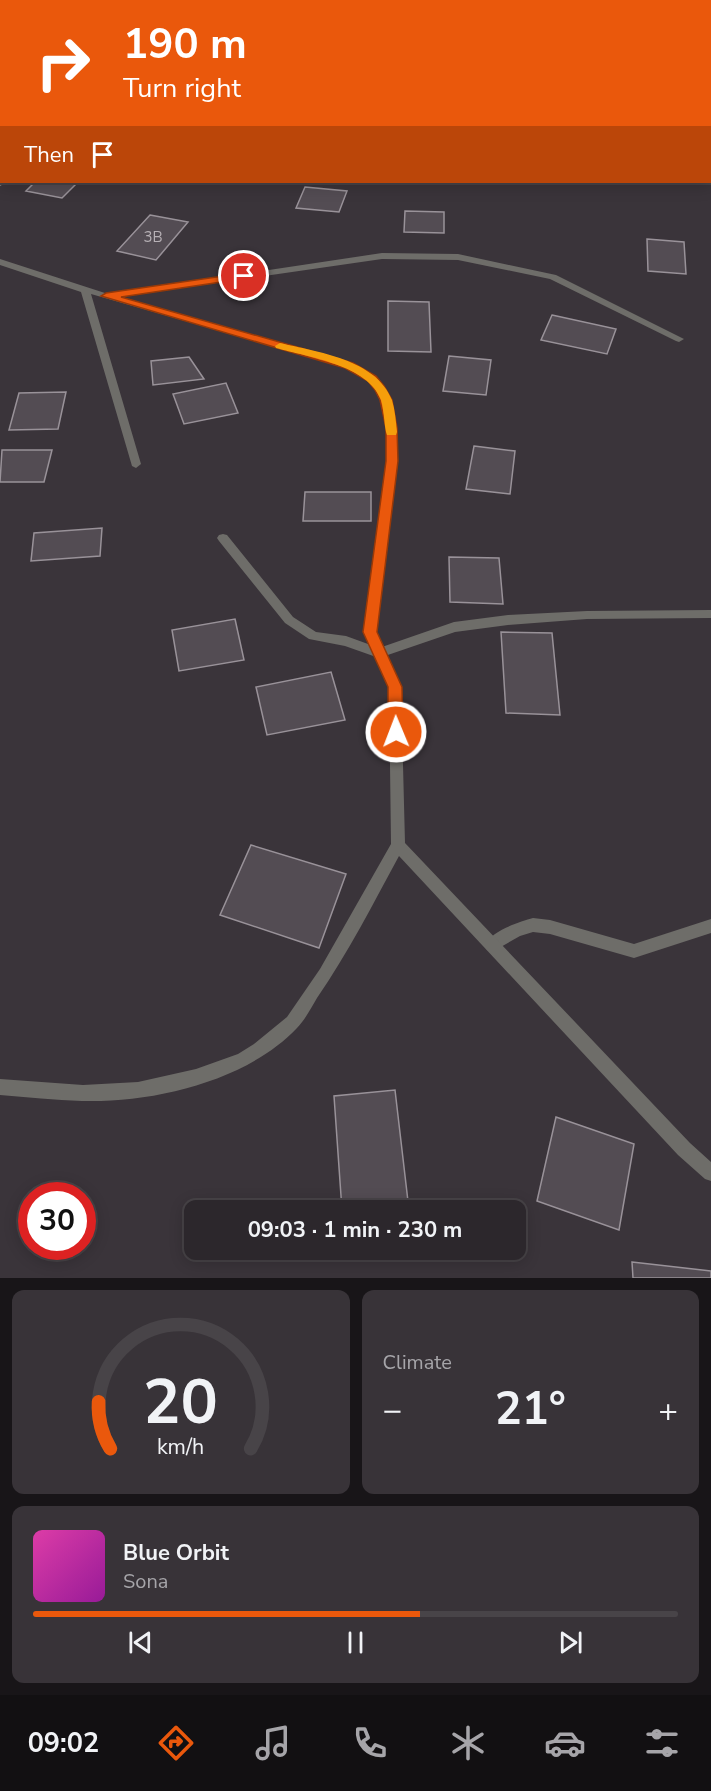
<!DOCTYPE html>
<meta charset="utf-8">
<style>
:root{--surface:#2c272c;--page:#383338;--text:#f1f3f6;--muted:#a6a5a9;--line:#484448;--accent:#ea580c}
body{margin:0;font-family:"Nunito Sans",sans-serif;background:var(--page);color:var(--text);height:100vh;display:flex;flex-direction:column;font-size:22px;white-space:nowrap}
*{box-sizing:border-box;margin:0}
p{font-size:20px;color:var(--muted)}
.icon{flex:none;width:33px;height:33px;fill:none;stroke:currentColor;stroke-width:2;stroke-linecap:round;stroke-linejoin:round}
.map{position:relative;height:1278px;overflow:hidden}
.side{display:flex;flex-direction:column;gap:12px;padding:12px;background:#181518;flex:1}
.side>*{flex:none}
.banner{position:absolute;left:0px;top:0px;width:711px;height:183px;box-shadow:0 3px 15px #0003,0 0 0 2px var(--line);background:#ea580c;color:#fff;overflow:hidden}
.speed{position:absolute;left:18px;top:1182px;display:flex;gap:12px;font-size:30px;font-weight:700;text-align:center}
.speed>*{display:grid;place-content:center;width:78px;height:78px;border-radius:50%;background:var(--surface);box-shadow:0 3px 15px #0003,0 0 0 2px var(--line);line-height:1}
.speed .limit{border:9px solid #d22;background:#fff;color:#111}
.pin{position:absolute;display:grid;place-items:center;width:51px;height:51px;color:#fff;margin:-26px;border:3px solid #fff;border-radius:50%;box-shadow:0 2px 6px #0007}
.me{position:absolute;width:66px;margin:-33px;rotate:359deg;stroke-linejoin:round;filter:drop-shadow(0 0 4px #0008)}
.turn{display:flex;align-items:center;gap:21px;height:126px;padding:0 24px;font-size:27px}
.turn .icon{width:78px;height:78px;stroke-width:2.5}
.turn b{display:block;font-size:42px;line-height:51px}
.then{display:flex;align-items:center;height:57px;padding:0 24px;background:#0003;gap:12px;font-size:22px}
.big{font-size:45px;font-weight:700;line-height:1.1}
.side .widget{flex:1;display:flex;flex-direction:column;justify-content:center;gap:9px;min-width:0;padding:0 21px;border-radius:12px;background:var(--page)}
.side .dial{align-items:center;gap:0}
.dial svg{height:156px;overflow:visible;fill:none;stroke:var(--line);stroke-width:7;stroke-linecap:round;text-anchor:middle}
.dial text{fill:var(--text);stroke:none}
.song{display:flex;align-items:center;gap:18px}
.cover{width:72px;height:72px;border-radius:9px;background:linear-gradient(135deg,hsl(320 70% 55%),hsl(300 70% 35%))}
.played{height:6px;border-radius:3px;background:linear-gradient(90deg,var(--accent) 60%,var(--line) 60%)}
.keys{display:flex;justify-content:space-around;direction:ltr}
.heat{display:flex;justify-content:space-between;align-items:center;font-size:33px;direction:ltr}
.side .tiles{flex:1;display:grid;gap:12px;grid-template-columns:1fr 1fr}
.widget:last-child{grid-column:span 2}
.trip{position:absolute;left:184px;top:1200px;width:342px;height:60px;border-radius:12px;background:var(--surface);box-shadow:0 3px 15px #0003,0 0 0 2px var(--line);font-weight:700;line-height:60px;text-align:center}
.menu{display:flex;height:96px;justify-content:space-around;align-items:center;background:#121012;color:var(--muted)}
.menu .icon{width:42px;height:42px}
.menu .on{color:var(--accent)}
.menu b{font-size:27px;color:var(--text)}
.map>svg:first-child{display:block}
</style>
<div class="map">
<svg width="711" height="1278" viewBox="0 0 711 1278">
<rect width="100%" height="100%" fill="#3a343a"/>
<path fill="#534c53" stroke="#999299" stroke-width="1.5" d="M35,182H78L62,198L26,191Z
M305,187L347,191L339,212L296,208Z
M405,211L444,212V233L404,232Z
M150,215L188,222L156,260L117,251Z
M647,239L684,242L686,274L648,271Z
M388,301L429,302L431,352L388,351Z
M552,315L616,329L607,354L541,340Z
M449,356L491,360L486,395L443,391Z
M189,357L204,379L153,385L151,361Z
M226,383L238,413L184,424L173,394Z
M66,392L58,429L9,430L19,393Z
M474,446L515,451L510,494L466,489Z
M2,450H52L44,482H0Z
M305,492H371V521H303Z
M102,528L100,556L31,561L34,533Z
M449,557L499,558L503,604L450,602Z
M235,619L244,660L179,671L172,630Z
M501,632L552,633L560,715L506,713Z
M331,672L345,720L267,735L256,687Z
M251,845L346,874L319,948L220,915Z
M395,1090L409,1210H342L334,1096Z
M556,1117L634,1144L619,1230L537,1201Z
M632,1262L711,1271V1278H633Z"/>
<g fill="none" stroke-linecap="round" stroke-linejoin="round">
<path fill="#6e6d69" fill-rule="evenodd" d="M126,0L148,2H127Z
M672,0H679L670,2Z
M223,534L227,535L293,617L316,632L346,636L379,648L454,622L508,615L587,611L711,610V618L587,619L508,625L455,632L379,658L345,646L309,639L285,623L219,541L217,538L219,535Z
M533,918L550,920L634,944L711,919V933L634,958L550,934L533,932L520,936L492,952L487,950L485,945C491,931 519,922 533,918Z"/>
<path fill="#6e6d69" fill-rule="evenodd" d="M382,253L458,254L556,275L684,339L679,342L676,341L550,279L458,260L382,259L118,297L352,363L375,377L383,387L391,400L396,428L397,461L376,632L401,687L405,843L690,1143L711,1162V1181L705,1179L678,1155L399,856C373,904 348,953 317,998C311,1008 305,1020 297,1028C247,1081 153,1103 82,1101C55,1100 27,1097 0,1095V1079L83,1085L138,1082L196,1069L238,1054L254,1044L287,1017L320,969L391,844L389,687L364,632L387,461L386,428L381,400L376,390L369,381L346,367L91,294L141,464L136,468L132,466L81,292L0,265V259L108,294Z"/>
<path fill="#8d8b85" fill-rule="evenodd" d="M177,0H183L176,2Z
M0,180L7,182L0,186Z"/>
</g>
<path fill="#ea580c" stroke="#983908" stroke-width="1.5" d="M244,273L249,276L248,278L121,297L353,363L376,376L384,386L392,400L397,428L398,461L377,632L402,687L403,732L401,736H390L388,732V687L363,632L386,461V428L380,400L375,390L368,381L345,368L101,296L106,293Z"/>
<path fill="#f59e0b" d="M280,343C317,352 376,359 392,400C395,410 396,422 397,432L396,435H387L386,432C384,422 384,410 381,400C368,365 308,357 276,348L275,346Z"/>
<g text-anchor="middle" stroke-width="6" stroke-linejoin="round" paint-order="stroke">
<g font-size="15" fill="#b7b1b6">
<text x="153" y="242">3В</text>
</g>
</g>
</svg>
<div class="speed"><div class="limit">30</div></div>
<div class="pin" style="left:244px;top:276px;background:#d93025"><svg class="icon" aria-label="arrive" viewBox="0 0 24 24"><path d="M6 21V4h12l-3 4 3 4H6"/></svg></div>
<svg class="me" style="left:396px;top:732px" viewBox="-20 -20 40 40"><circle r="17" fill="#ea580c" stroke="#fff" stroke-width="3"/><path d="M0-11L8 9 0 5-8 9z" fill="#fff"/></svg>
<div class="trip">09:03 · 1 min · 230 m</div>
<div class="banner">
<div class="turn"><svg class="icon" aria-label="right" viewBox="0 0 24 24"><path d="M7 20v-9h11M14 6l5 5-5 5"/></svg><div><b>190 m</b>Turn right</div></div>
<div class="then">Then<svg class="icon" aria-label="arrive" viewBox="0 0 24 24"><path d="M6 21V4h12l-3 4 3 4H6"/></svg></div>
</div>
</div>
<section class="side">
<div class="tiles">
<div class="widget dial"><svg viewBox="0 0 100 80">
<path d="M14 69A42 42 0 1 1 86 69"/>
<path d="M14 69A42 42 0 0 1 8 45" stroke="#ea580c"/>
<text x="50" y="56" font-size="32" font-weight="700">20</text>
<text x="50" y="72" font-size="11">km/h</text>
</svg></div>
<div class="widget"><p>Climate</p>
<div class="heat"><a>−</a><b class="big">21°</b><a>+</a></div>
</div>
<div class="widget">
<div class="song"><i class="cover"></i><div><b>Blue Orbit</b><p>Sona</p></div></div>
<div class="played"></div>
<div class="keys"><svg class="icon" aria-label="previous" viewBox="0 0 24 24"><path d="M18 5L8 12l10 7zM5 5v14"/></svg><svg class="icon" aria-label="pause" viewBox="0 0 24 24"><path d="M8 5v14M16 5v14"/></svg><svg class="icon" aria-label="next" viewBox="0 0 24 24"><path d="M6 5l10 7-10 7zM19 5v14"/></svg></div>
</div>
</div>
</section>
<nav class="menu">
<b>09:02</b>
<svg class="icon on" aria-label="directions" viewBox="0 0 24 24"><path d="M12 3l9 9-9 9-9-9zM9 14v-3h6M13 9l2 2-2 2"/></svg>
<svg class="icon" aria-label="music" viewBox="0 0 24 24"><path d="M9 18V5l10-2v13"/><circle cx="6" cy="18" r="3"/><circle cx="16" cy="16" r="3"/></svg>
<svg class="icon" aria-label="phone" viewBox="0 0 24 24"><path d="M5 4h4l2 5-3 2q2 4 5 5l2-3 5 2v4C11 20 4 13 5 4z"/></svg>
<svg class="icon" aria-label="climate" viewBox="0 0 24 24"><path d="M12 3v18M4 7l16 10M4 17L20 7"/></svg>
<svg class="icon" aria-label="car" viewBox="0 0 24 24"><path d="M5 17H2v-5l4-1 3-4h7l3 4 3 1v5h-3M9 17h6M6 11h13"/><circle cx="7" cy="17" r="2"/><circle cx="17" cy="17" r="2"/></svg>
<svg class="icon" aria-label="filters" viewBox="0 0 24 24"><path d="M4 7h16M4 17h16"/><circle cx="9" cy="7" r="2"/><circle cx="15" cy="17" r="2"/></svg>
</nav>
